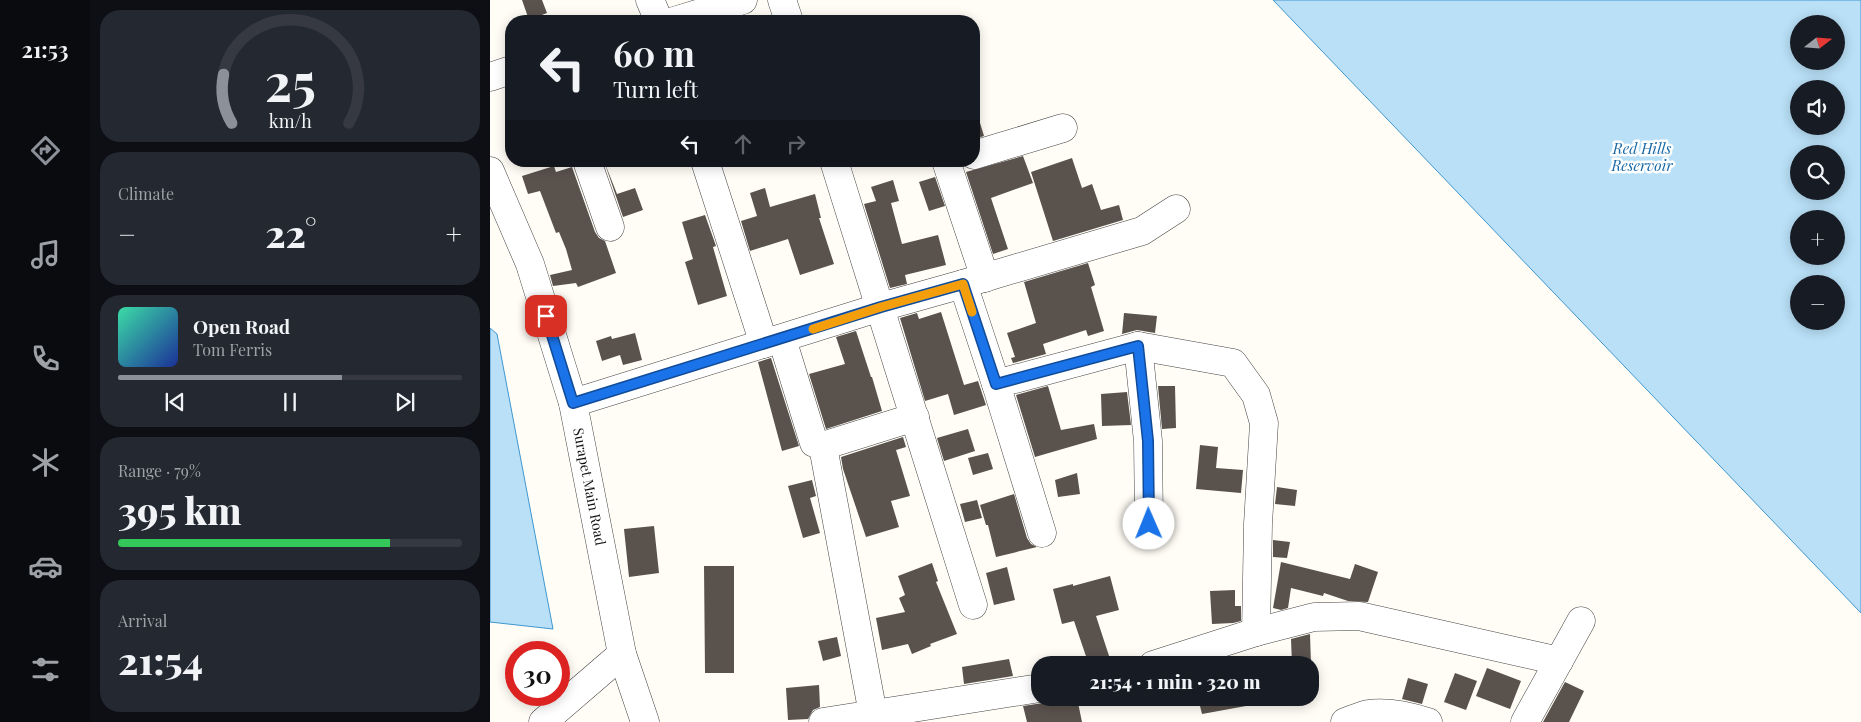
<!DOCTYPE html>
<meta charset="utf-8">
<style>
:root{--surface:#171b24;--page:#242831;--text:#f1f3f6;--muted:#9ea1a6;--line:#363941;--accent:#8c9099}
body{margin:0;font-family:"Playfair Display",serif;background:var(--page);color:var(--text);height:100vh;display:flex;flex-direction:column;font-size:19px;white-space:nowrap}
*{box-sizing:border-box;margin:0}
p{font-size:16px;color:var(--muted)}
.icon{flex:none;width:28px;height:28px;fill:none;stroke:currentColor;stroke-width:2;stroke-linecap:round;stroke-linejoin:round}
.map{position:relative;flex:1;overflow:hidden}
.side{display:flex;flex-direction:column;gap:10px;padding:10px;background:#0d0f14;width:400px}
.side>*{flex:none}
.hud{position:absolute;left:15px;top:15px;width:475px;height:152px;border-radius:20px;box-shadow:0 2px 12px #0003;background:#171b24;color:var(--text);overflow:hidden}
.needle{width:32px;rotate:73deg}
.fabs{position:absolute;left:1300px;top:15px;display:grid;gap:10px}
.fabs a{display:grid;place-items:center;width:55px;height:55px;border-radius:50%;background:var(--surface);box-shadow:0 2px 12px #0003;font-size:25px}
.speed{position:absolute;left:15px;top:641px;display:flex;gap:10px;font-size:25px;font-weight:700;text-align:center}
.speed>*{display:grid;place-content:center;width:65px;height:65px;border-radius:50%;background:var(--surface);box-shadow:0 2px 12px #0003;line-height:1}
.speed .limit{border:8px solid #d22;background:#fff;color:#111}
.pin{position:absolute;display:grid;place-items:center;width:42px;height:42px;color:#fff;margin:-21px;border-radius:10px;box-shadow:0 2px 8px #0006}
.me{position:absolute;width:55px;margin:-28px;rotate:359deg;stroke-linejoin:round;filter:drop-shadow(0 0 4px #0008)}
.turn{display:flex;align-items:center;gap:18px;height:105px;padding:0 25px;font-size:22px}
.turn .icon{width:65px;height:65px;stroke-width:2.5}
.turn b{display:block;font-size:35px;line-height:42px}
.lanes{display:flex;align-items:center;height:48px;padding:0 25px;background:#0003;justify-content:center;gap:25px;direction:ltr}
.lanes .off{opacity:.35}
.big{font-size:38px;font-weight:800;line-height:1.1}
.side .card{flex:1;display:flex;flex-direction:column;justify-content:center;gap:8px;min-width:0;padding:0 18px;border-radius:20px;background:var(--page)}
.side .dial{align-items:center;gap:0}
.dial svg{height:130px;overflow:visible;fill:none;stroke:var(--line);stroke-width:7;stroke-linecap:round;text-anchor:middle}
.dial text{fill:var(--text);stroke:none}
.song{display:flex;align-items:center;gap:15px}
.cover{width:60px;height:60px;border-radius:8px;background:linear-gradient(135deg,hsl(160 70% 55%),hsl(230 70% 35%))}
.played{height:5px;border-radius:2px;background:linear-gradient(90deg,var(--accent) 65%,var(--line) 65%)}
.keys{display:flex;justify-content:space-around;direction:ltr}
.heat{display:flex;justify-content:space-between;align-items:center;font-size:28px;direction:ltr}
.charge{height:8px;border-radius:4px;background:linear-gradient(90deg,#34c759 79%,var(--line) 0)}
.trip{position:absolute;left:541px;top:656px;width:288px;height:50px;border-radius:20px;background:var(--surface);box-shadow:0 2px 12px #0003;font-weight:800;line-height:50px;text-align:center}
main{display:flex;flex:1;min-height:0}
.dock{display:flex;flex-direction:column;width:90px;justify-content:space-around;align-items:center;background:#090b0e;color:var(--muted)}
.dock .icon{width:35px;height:35px}
.dock .active{color:var(--accent)}
.dock b{font-size:22px;color:var(--text)}
.map>svg:first-child{display:block}
</style>
<main>
<nav class="dock">
<b>21:53</b>
<svg class="icon active" aria-label="directions" viewBox="0 0 24 24"><path d="M12 3l9 9-9 9-9-9zM9 14v-3h6M13 9l2 2-2 2"/></svg>
<svg class="icon" aria-label="music" viewBox="0 0 24 24"><path d="M9 18V5l10-2v13"/><circle cx="6" cy="18" r="3"/><circle cx="16" cy="16" r="3"/></svg>
<svg class="icon" aria-label="phone" viewBox="0 0 24 24"><path d="M5 4h4l2 5-3 2q2 4 5 5l2-3 5 2v4C11 20 4 13 5 4z"/></svg>
<svg class="icon" aria-label="climate" viewBox="0 0 24 24"><path d="M12 3v18M4 7l16 10M4 17L20 7"/></svg>
<svg class="icon" aria-label="car" viewBox="0 0 24 24"><path d="M5 17H2v-5l4-1 3-4h7l3 4 3 1v5h-3M9 17h6M6 11h13"/><circle cx="7" cy="17" r="2"/><circle cx="17" cy="17" r="2"/></svg>
<svg class="icon" aria-label="filters" viewBox="0 0 24 24"><path d="M4 7h16M4 17h16"/><circle cx="9" cy="7" r="2"/><circle cx="15" cy="17" r="2"/></svg>
</nav>
<section class="side">
<div class="card dial"><svg viewBox="0 0 100 80">
<path d="M14 69A42 42 0 1 1 86 69"/>
<path d="M14 69A42 42 0 0 1 9 39" stroke="#8c9099"/>
<text x="50" y="56" font-size="32" font-weight="700">25</text>
<text x="50" y="72" font-size="11">km/h</text>
</svg></div>
<div class="card"><p>Climate</p>
<div class="heat"><a>−</a><b class="big">22°</b><a>+</a></div>
</div>
<div class="card">
<div class="song"><i class="cover"></i><div><b>Open Road</b><p>Tom Ferris</p></div></div>
<div class="played"></div>
<div class="keys"><svg class="icon" aria-label="previous" viewBox="0 0 24 24"><path d="M18 5L8 12l10 7zM5 5v14"/></svg><svg class="icon" aria-label="pause" viewBox="0 0 24 24"><path d="M8 5v14M16 5v14"/></svg><svg class="icon" aria-label="next" viewBox="0 0 24 24"><path d="M6 5l10 7-10 7zM19 5v14"/></svg></div>
</div>
<div class="card"><p>Range · 79%</p><b class="big">395 km</b><div class="charge"></div></div>
<div class="card"><p>Arrival</p><b class="big">21:54</b></div>
</section>
<div class="map">
<svg width="1371" height="722" viewBox="0 0 1371 722">
<rect width="100%" height="100%" fill="#fffdf5"/>
<path fill="#b9e0f7" stroke="#3f96cf" fill-rule="evenodd" d="M783,0H1371V613ZM1309,24H1346V61H1309ZM1309,89H1346V126H1309ZM1309,154H1346V191H1309ZM1309,219H1346V256H1309ZM1309,284H1346V321H1309Z
M0,328L7,334L63,629L0,622Z"/>
<path fill="#5a524d" d="M32,0H52L57,13L39,20Z
M487,113L494,136L484,139V114Z
M533,156L543,183L501,198L518,249L503,254L476,172Z
M582,158L592,188L602,184L611,210L629,205L633,220L563,241L541,172Z
M114,161L127,194L145,188L153,210L133,217Z
M64,166L66,172L82,167L105,232L109,238L115,241L126,273L88,287L86,283L63,286L60,275L82,270L76,249L69,232L66,233L50,191L38,194L32,176Z
M445,177L455,206L439,211L429,182Z
M403,180L409,201L401,203L412,244L448,235L456,265L415,275L417,284L400,288L374,204L386,201L381,187Z
M275,188L280,207L325,194L331,218H329L344,264L310,275L298,239L260,251L251,221L267,216L260,193Z
M215,215L226,246L223,247L237,296L208,305L195,262L203,259L192,222Z
M598,263L605,285L601,287L614,331L598,336L596,330L553,344L556,354L523,363L521,358L525,357L517,333L546,323L534,282Z
M451,312L474,385L488,381L496,405L464,415L458,394L435,401L410,318L427,313L429,319Z
M634,313L667,316L665,333L647,330L632,334Z
M366,331L381,377H382L392,411L336,429L319,374L355,364L346,337Z
M145,333L152,360L133,365L130,355L112,361L106,341L121,336L122,339Z
M281,358L309,446L292,451L268,362Z
M558,386L571,430L604,424L607,439L545,457L526,395Z
M668,386H685L686,428L672,429Z
M637,392L641,425L612,426L611,394Z
M478,429L485,451L454,461L447,438Z
M413,437L416,447L406,450L420,496L401,501L409,527L376,537L353,469L351,457Z
M710,445L728,447L726,468L753,470L751,493L706,489Z
M498,453L503,469L483,475L478,458Z
M587,473L590,494L568,497L565,480Z
M322,480L326,496L320,498L330,533L313,538L298,486Z
M787,487L807,490L805,506L785,504Z
M524,494L537,538L541,544L547,547L506,557L498,525H496L490,505Z
M487,500L492,518L475,522L470,504Z
M164,526L169,573L139,577L134,529Z
M783,540L800,542L797,558L783,557Z
M791,562L860,579L865,564L888,572L878,602L858,601L834,593L833,596L801,588L798,608L791,610L783,608Z
M442,563L448,581L446,582L467,634L440,644L441,646L422,654L418,644L392,650L386,618L415,612L409,598L415,595L408,576Z
M214,566H244V673H215Z
M517,567L525,600L504,605L496,573Z
M620,576L629,610L606,616L622,665H599L584,621L572,624L563,589L583,584V586Z
M745,590V606H751V621L743,623L722,624L720,591Z
M820,634L821,665H802L801,639Z
M347,637L351,656L333,661L328,641Z
M519,659L523,676L474,684L472,667Z
M997,668L1031,681L1020,709L986,696Z
M965,673L987,681L976,710L954,702Z
M918,678L938,684L932,704L912,699Z
M1075,682L1094,691L1079,722H1053Z
M329,685L330,707L323,710L318,719L298,720L296,688Z
M562,698H587L592,722H537L533,706L553,703Z
M708,698H755L756,706L712,714Z"/>
<g fill="none" stroke-linecap="round" stroke-linejoin="round">
<defs>
<g id="minor">
<path d="M160,0L169,21"/>
<path d="M292,0L299,21"/>
<path d="M184,21L253,0"/>
<path d="M0,77L21,70"/>
<path d="M484,155L573,128"/>
<path d="M97,161L120,227"/>
<path d="M215,161L274,344"/>
<path d="M344,161L483,605"/>
<path d="M456,161L495,278"/>
<path id="s1" d="M0,171L40,264L83,403L132,654L155,722"/>
<path d="M473,284L652,231L686,209"/>
<path d="M292,339L324,443"/>
<path d="M648,346L658,441L659,524"/>
<path d="M506,384L648,346L743,363L766,395L774,423L768,524L766,632"/>
<path d="M83,403L391,307L473,284L506,384L552,533"/>
<path d="M663,665L766,632L824,617L869,616L1069,661"/>
<path d="M383,714L334,452L336,445L342,443L425,417"/>
<path d="M53,722L132,654"/>
<path d="M333,722L550,688"/>
<path d="M855,722C863,719 871,716 878,714C898,711 919,716 938,722"/>
<path d="M1035,722L1091,621"/>
</g>
</defs>
<use href="#minor" stroke="#444" stroke-width="29"/>
<use href="#minor" stroke="#fff" stroke-width="28"/>
</g>
<g fill="none" stroke-linecap="round" stroke-linejoin="round">
<defs>
<path id="route" d="M56,316L83,403L391,307L473,284L506,384L648,346L658,441L659,524"/>
</defs>
<use href="#route" stroke="#114b97" stroke-width="12"/>
<use href="#route" stroke="#1a73e8" stroke-width="9"/>
<path stroke="#f59e0b" stroke-width="9" d="M323,329L391,307L473,284L482,312"/>
</g>
<g text-anchor="middle" stroke-width="5" stroke-linejoin="round" paint-order="stroke">
<g font-size="14" fill="#111" stroke="#fff">
<text dy="5" stroke="none"><textPath href="#s1" startOffset="332">Surapet Main Road</textPath></text>
</g>
<g font-size="15" font-style="italic" fill="#1768a6" stroke="#fff">
<text x="1152" y="154">Red Hills<tspan x="1152" dy="17">Reservoir</tspan></text>
</g>
</g>
</svg>
<div class="fabs">
<a><svg class="needle" viewBox="-14 -14 28 28"><path d="M0-13l5 13h-10z" fill="#e53935"/><path d="M0 13l5-13h-10z" fill="#9ea1a6"/></svg></a>
<a><svg class="icon" aria-label="sound" viewBox="0 0 24 24"><path d="M4 9h4l5-4v14l-5-4H4zM17 9q2 3 0 6"/></svg></a>
<a><svg class="icon" aria-label="search" viewBox="0 0 24 24"><circle cx="10" cy="10" r="6"/><path d="M15 15l6 6"/></svg></a>
<a>+</a>
<a>−</a>
</div>
<div class="speed"><div class="limit">30</div></div>
<div class="pin" style="left:56px;top:316px;background:#d93025"><svg class="icon" aria-label="arrive" viewBox="0 0 24 24"><path d="M6 21V4h12l-3 4 3 4H6"/></svg></div>
<svg class="me" style="left:659px;top:524px" viewBox="-20 -20 40 40"><circle r="19" fill="#fff"/><path d="M0-13L10 11 0 6-10 11z" fill="#1a73e8"/></svg>
<div class="trip">21:54 · 1 min · 320 m</div>
<div class="hud">
<div class="turn"><svg class="icon" aria-label="left" viewBox="0 0 24 24"><path d="M17 20v-9H6M10 6l-5 5 5 5"/></svg><div><b>60 m</b>Turn left</div></div>
<div class="lanes"><svg class="icon" aria-label="left" viewBox="0 0 24 24"><path d="M17 20v-9H6M10 6l-5 5 5 5"/></svg><svg class="icon off" aria-label="ahead" viewBox="0 0 24 24"><path d="M12 20V5M6 11l6-6 6 6"/></svg><svg class="icon off" aria-label="right" viewBox="0 0 24 24"><path d="M7 20v-9h11M14 6l5 5-5 5"/></svg></div>
</div>
</div>
</main>
